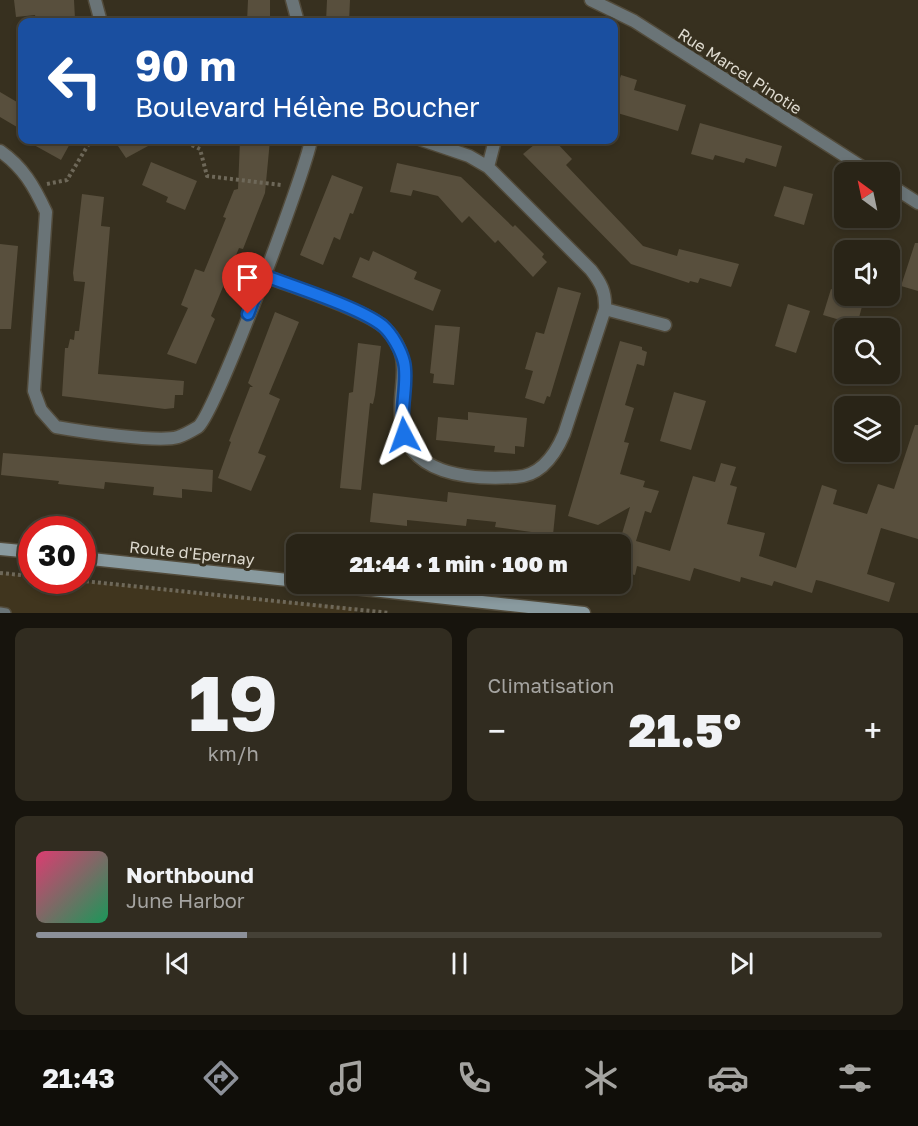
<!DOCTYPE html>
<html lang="fr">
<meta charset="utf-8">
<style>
:root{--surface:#292417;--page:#312c20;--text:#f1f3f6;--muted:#a5a4a1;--line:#454136;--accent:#8c9099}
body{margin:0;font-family:"Golos Text",sans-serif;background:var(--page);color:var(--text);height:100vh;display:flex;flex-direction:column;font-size:22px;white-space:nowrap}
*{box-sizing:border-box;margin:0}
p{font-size:20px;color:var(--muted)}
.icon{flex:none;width:33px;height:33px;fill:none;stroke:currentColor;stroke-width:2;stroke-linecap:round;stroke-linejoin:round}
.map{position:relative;height:613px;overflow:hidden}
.drawer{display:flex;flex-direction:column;gap:15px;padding:15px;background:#17140d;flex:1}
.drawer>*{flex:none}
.banner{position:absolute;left:18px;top:18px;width:600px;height:126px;border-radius:12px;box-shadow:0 3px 9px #0003,0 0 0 2px var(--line);background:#1a4fa0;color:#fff;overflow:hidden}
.needle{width:39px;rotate:327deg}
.tools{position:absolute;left:834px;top:162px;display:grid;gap:12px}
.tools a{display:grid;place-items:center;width:66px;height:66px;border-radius:12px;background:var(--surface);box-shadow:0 3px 9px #0003,0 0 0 2px var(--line);font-size:30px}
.speed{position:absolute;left:18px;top:516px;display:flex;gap:12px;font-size:30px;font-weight:700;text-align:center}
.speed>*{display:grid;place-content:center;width:78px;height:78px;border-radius:50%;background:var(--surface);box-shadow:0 3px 9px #0003,0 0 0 2px var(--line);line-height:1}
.speed .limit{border:9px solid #d22;background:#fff;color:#111}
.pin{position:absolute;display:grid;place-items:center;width:51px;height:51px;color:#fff;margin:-62px -26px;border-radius:50% 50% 50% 0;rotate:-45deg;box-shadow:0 0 6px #0007}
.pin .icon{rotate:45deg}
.me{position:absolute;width:66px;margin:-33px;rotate:356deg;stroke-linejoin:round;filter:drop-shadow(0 0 4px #0008)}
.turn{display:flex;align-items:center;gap:21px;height:126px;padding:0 18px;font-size:27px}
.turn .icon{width:78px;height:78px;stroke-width:2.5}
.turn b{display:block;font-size:42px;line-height:51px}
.big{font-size:45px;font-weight:800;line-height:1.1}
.drawer .widget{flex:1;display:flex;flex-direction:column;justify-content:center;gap:9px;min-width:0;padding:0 21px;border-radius:12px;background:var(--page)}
.drawer .dial{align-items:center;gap:0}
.dial b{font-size:78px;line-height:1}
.song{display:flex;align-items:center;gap:18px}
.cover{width:72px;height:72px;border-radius:9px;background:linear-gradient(135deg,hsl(340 70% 55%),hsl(150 70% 35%))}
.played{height:6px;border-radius:3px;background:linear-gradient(90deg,var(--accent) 25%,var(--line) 25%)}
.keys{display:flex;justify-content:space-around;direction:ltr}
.heat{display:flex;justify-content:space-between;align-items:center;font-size:33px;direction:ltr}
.drawer .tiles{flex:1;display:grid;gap:15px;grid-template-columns:1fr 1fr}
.widget:last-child{grid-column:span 2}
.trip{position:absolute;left:286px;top:534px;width:345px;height:60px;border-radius:12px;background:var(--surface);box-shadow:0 3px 9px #0003,0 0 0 2px var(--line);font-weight:800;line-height:60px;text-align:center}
.menu{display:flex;height:96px;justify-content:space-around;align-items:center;background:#100e09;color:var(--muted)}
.menu .icon{width:42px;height:42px}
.menu .active{color:var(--accent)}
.menu b{font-size:27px;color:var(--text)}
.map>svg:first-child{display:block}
</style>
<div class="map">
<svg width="918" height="613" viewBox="0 0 918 613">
<rect width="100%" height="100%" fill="#37301f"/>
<path fill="#40351e" d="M0,573L31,576L32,580L78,581L356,608L354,613H0Z"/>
<path fill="#584f3d" d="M14,0H74L75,19L36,22L35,15L16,17Z
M248,0H270V22H247Z
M327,0H350L349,22H326Z
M621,75L637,80L634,90L686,105L678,131L614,112V87L617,88Z
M0,92L22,105V130L0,117Z
M700,123L782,146L776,167L746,158L744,163L715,155L713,160L691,154Z
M25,140H72L61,160Z
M114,140H159L126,158Z
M240,140H270L265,193L243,249L239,248L211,316L215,319L196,364L167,354L188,308L181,305L195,269L204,272L226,218L223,217L234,190L238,189Z
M540,140H554L572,159L566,165L643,246L677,256L679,249L739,264L731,287L700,278L698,283L690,281L689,283L631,264L523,154Z
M151,162L197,181L185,210L166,202L168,197L142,185Z
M397,163L461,177L513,227L515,225L544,254L542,257L547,262L533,277L498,240L495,243L469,216L462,223L438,196L413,190L411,196L390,192Z
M332,175L363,187L353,214L350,213L340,240L334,237L323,265L300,255Z
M784,186L813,194L804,225L774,216Z
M82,194L104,197L101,226L110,227L98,374L184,381L183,395H175L174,408L165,409L62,396L65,348H68L70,339L74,340L75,331H79L85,282L74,281L73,273Z
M915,243H918V291L901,286Z
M0,244L18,246L11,329H0Z
M373,251L417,272L414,279L441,290L433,311L352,277L360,257L369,261Z
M558,287L581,293L550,397L547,396L544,404L525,398L533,371L525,369L536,332L544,334Z
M831,289L864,299L857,325L823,315Z
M788,304L810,311L796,353L775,346Z
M275,312L299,322L269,394L280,399L258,453L266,456L251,491L218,478L231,442L229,441L250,387H253L248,383Z
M435,325L460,327L454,385L433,383L434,374L430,373Z
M620,341L642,347V350L647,352L644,366L637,364L625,405L634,408L624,442L629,443L620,474L645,481L643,487L659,491L651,513L645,511L636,541L670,551L693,476L715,482L721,463L736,467L730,485L737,487L727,524L765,533L759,556L796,568L822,485L837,490L833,504L867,514L878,484L894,489L915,425H918V539L881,528L867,574L895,583L889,602L821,581L816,580L812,593L774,581L772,586L741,577L740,582L694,568L690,581L637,566L635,575L626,573L625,578H621V537L630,507L598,525L568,516Z
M358,343L381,346L375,395L373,404L370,403L361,490L340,488L349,393L353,392Z
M674,392L706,401L691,450L660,441Z
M468,412L527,418L524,447L515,446V454L494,452L495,446L436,440L438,417L468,420Z
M3,453L213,470L212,492L182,489V498L153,495L154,487L105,482L104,489L58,484L59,481L1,475Z
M448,492L556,505L553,535L495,527L496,522L467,519L466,526L407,520V526L370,522L373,493L447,502Z"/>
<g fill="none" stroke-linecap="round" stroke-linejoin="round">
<defs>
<path id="service" d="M0,612L6,613"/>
<path id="minor" d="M95,0L101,22
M292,0L298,22
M0,151C23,167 34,186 46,212L34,391L41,410L56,427C78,431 159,443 178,437C184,435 193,430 198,427C215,414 306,171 311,140
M488,167L495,140
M263,275C289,286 368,311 385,328C415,358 398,383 401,418C405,476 471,480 516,477C541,476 555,455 564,434L605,309C606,292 601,283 591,270L488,167L469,156L422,140
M605,309L665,325"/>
<path id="tertiary" d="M591,0L634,21L870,172
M890,185L918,203"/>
<path id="secondary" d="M0,549L32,552
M82,558L297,581
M316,584L584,613"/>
</defs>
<use href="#service" stroke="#524b3b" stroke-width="12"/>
<use href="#minor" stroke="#524b3b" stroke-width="15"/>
<use href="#tertiary" stroke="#524b3b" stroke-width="15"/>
<use href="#secondary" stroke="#524b3b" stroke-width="15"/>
<path stroke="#6e6859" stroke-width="4" stroke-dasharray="3 3" stroke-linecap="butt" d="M181,140L200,149L207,176L281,185
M47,184L67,180L91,140
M0,573L32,576
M74,580L390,613"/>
<use href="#service" stroke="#6a7477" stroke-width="9"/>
<use href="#minor" stroke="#6a7477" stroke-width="12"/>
<use href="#tertiary" stroke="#6a7477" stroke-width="12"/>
<use href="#secondary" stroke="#899a9f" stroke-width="12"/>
</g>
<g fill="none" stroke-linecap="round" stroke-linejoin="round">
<defs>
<path id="route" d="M248,314L263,275C294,287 359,307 383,326C392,334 401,350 404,362C409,383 399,410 404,435"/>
</defs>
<use href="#route" stroke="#114b97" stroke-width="15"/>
<use href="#route" stroke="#1a73e8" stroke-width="10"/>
</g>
<g text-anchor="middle" stroke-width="6" stroke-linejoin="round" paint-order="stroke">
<g font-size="16" fill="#dedacf" stroke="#37301f">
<text transform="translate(740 71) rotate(33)" y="6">Rue Marcel Pinotie</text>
<text transform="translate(192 553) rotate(6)" y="6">Route d'Epernay</text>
</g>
</g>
</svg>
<div class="tools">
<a><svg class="needle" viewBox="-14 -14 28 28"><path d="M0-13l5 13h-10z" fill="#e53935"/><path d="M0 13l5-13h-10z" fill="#a5a4a1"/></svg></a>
<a><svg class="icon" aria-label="sound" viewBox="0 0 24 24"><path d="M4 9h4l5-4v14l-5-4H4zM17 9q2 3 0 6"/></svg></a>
<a><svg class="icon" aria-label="search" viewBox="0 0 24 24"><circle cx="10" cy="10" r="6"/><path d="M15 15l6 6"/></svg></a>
<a><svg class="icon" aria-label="layers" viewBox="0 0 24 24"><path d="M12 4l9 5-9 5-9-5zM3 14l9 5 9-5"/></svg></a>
</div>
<div class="speed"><div class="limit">30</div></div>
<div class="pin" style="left:248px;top:314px;background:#d93025"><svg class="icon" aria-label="arrive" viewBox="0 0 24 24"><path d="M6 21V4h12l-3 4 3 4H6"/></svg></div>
<svg class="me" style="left:404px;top:435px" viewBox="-20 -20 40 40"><path d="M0-17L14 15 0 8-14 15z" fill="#1a73e8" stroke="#fff" stroke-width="4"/></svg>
<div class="trip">21:44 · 1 min · 100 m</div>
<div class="banner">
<div class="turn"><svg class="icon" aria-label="left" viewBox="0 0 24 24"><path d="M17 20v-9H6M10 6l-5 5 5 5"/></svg><div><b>90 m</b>Boulevard Hélène Boucher</div></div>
</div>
</div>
<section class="drawer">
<div class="tiles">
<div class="widget dial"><b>19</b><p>km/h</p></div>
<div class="widget"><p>Climatisation</p>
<div class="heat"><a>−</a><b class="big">21.5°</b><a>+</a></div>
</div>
<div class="widget">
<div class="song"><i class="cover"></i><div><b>Northbound</b><p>June Harbor</p></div></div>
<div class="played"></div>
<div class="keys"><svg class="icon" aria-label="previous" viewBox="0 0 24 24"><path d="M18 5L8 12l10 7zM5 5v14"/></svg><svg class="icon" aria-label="pause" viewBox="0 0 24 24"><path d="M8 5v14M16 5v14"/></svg><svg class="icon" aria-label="next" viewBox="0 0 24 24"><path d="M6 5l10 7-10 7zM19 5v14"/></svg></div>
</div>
</div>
</section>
<nav class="menu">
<b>21:43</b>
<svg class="icon active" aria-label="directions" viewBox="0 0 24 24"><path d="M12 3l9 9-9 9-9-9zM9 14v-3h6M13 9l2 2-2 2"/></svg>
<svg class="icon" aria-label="music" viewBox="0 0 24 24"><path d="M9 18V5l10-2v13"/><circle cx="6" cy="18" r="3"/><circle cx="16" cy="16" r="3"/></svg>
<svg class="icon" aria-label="phone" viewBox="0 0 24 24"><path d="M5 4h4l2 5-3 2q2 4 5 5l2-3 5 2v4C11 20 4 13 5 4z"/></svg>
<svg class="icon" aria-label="climate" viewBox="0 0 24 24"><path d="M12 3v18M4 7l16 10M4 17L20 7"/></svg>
<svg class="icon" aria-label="car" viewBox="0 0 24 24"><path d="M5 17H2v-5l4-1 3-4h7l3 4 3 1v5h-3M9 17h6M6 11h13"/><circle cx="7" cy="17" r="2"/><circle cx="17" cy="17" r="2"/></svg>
<svg class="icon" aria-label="filters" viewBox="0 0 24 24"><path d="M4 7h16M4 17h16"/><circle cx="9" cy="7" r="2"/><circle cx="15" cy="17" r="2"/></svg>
</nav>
